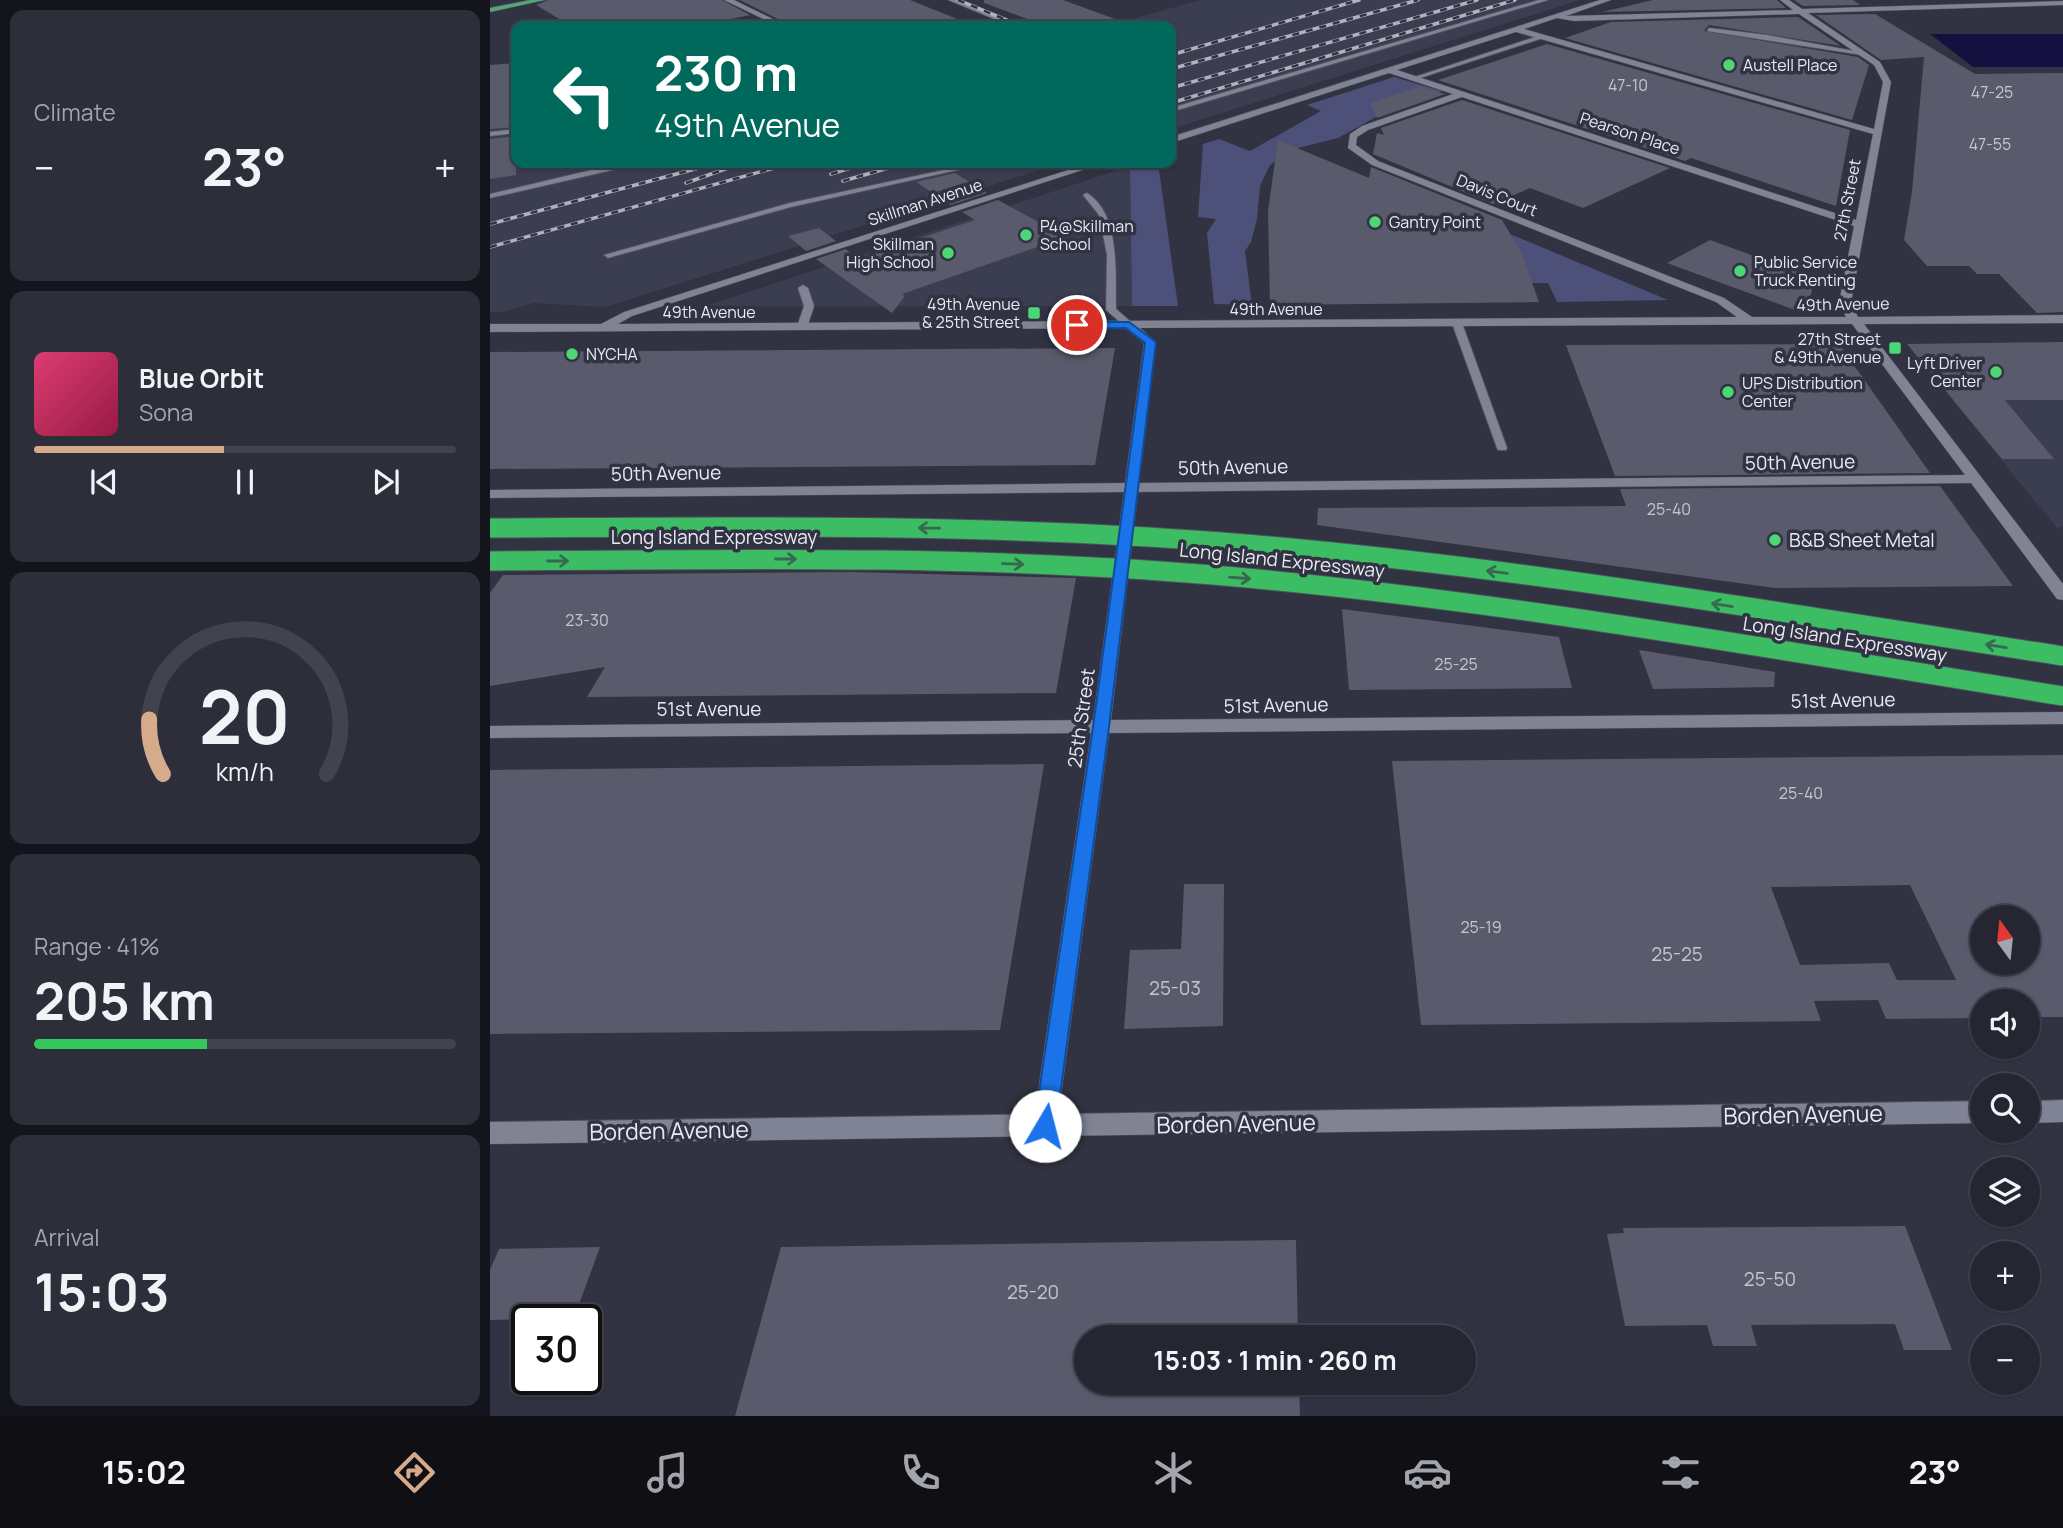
<!DOCTYPE html>
<meta charset="utf-8">
<style>
:root{--surface:#252632;--page:#2d2e3a;--text:#f1f3f6;--muted:#a3a5ac;--line:#42434d;--accent:#d6ab8b}
body{margin:0;font-family:Manrope,sans-serif;background:var(--page);color:var(--text);height:100vh;display:flex;flex-direction:column;font-size:26px;white-space:nowrap}
*{box-sizing:border-box;margin:0}
p{font-size:23px;color:var(--muted)}
.icon{flex:none;width:38px;height:38px;fill:none;stroke:currentColor;stroke-width:2;stroke-linecap:round;stroke-linejoin:round}
.map{position:relative;flex:1;overflow:hidden}
.drawer{display:flex;flex-direction:column;gap:10px;padding:10px;background:#14151c;width:490px}
.drawer>*{flex:none}
.guide{position:absolute;left:21px;top:21px;width:665px;height:147px;border-radius:14px;box-shadow:0 2px 5px #0004,0 0 0 2px var(--line);background:#00695c;color:#fff;overflow:hidden}
.needle{width:46px;rotate:345deg}
.tools{position:absolute;left:1480px;top:905px;display:grid;gap:14px}
.tools a{display:grid;place-items:center;width:70px;height:70px;border-radius:50%;background:var(--surface);box-shadow:0 2px 5px #0004,0 0 0 2px var(--line);font-size:35px}
.speed{position:absolute;left:21px;top:1304px;display:flex;gap:14px;font-size:35px;font-weight:700;text-align:center}
.speed>*{display:grid;place-content:center;width:91px;height:91px;border-radius:50%;background:var(--surface);box-shadow:0 2px 5px #0004,0 0 0 2px var(--line);line-height:1}
.speed .limit{border:4px solid #111;border-radius:10px;background:#fff;color:#111}
.pin{position:absolute;display:grid;place-items:center;width:60px;height:60px;color:#fff;margin:-30px;border:4px solid #fff;border-radius:50%;box-shadow:0 2px 7px #0007}
.me{position:absolute;width:77px;margin:-38px;rotate:8deg;stroke-linejoin:round;filter:drop-shadow(0 0 5px #0008)}
.turn{display:flex;align-items:center;gap:24px;height:147px;padding:0 28px;font-size:32px}
.turn .icon{width:91px;height:91px;stroke-width:2.5}
.turn b{display:block;font-size:49px;line-height:60px}
.big{font-size:52px;font-weight:700;line-height:1.1}
.drawer .tile{flex:1;display:flex;flex-direction:column;justify-content:center;gap:10px;min-width:0;padding:0 24px;border-radius:14px;background:var(--page)}
.drawer .dial{align-items:center;gap:0}
.dial svg{height:182px;overflow:visible;fill:none;stroke:var(--line);stroke-width:7;stroke-linecap:round;text-anchor:middle}
.dial text{fill:var(--text);stroke:none}
.song{display:flex;align-items:center;gap:21px}
.cover{width:84px;height:84px;border-radius:10px;background:linear-gradient(135deg,hsl(340 70% 55%),hsl(340 70% 35%))}
.played{height:7px;border-radius:4px;background:linear-gradient(90deg,var(--accent) 45%,var(--line) 45%)}
.keys{display:flex;justify-content:space-around;direction:ltr}
.heat{display:flex;justify-content:space-between;align-items:center;font-size:38px;direction:ltr}
.charge{height:10px;border-radius:5px;background:linear-gradient(90deg,#34c759 41%,var(--line) 0)}
.trip{position:absolute;left:584px;top:1325px;width:402px;height:70px;border-radius:35px;background:var(--surface);box-shadow:0 2px 5px #0004,0 0 0 2px var(--line);font-weight:700;line-height:70px;text-align:center}
.menu{display:flex;height:112px;justify-content:space-around;align-items:center;background:#0f0f14;color:var(--muted)}
.menu .icon{width:49px;height:49px}
.menu .on{color:var(--accent)}
.menu b{font-size:32px;color:var(--text)}
main{display:flex;flex:1;min-height:0}
.map>svg:first-child{display:block}
</style>
<main>
<section class="drawer">
<div class="tile"><p>Climate</p>
<div class="heat"><a>−</a><b class="big">23°</b><a>+</a></div>
</div>
<div class="tile">
<div class="song"><i class="cover"></i><div><b>Blue Orbit</b><p>Sona</p></div></div>
<div class="played"></div>
<div class="keys"><svg class="icon" aria-label="previous" viewBox="0 0 24 24"><path d="M18 5L8 12l10 7zM5 5v14"/></svg><svg class="icon" aria-label="pause" viewBox="0 0 24 24"><path d="M8 5v14M16 5v14"/></svg><svg class="icon" aria-label="next" viewBox="0 0 24 24"><path d="M6 5l10 7-10 7zM19 5v14"/></svg></div>
</div>
<div class="tile dial"><svg viewBox="0 0 100 80">
<path d="M14 69A42 42 0 1 1 86 69"/>
<path d="M14 69A42 42 0 0 1 8 45" stroke="#d6ab8b"/>
<text x="50" y="56" font-size="32" font-weight="700">20</text>
<text x="50" y="72" font-size="11">km/h</text>
</svg></div>
<div class="tile"><p>Range · 41%</p><b class="big">205 km</b><div class="charge"></div></div>
<div class="tile"><p>Arrival</p><b class="big">15:03</b></div>
</section>
<div class="map">
<svg width="1573" height="1416" viewBox="0 0 1573 1416">
<rect width="100%" height="100%" fill="#313342"/>
<path fill="#3b3d51" d="M710,0H1090L681,129V26H618Z
M26,70V163H572L115,307L44,303L12,312H0V72Z
M640,166L642,306L213,307Z
M1462,400H1573V526L1568,529Z"/>
<path fill="#4d517a" d="M904,77L952,91L884,118L848,138L804,149L780,165L770,186L767,219L761,242L755,251L762,305L724,304L717,233L726,219L708,217L713,144L729,139L760,151L831,111L817,105Z
M651,163H668L688,306H642L640,166Z
M1020,234L1178,300L1067,302L1058,283H1042Z"/>
<path fill="#141140" d="M1440,34H1573V67H1483Z"/>
<path fill="#595b6c" fill-rule="evenodd" d="M58,0H232L260,15L208,26H81L46,5Z
M250,0H420L482,25L328,26L290,20Z
M494,0H573L636,23V26H556L494,3Z
M1163,0H1287L1296,8L1112,12Z
M1304,0H1363L1370,5L1313,6Z
M1385,14L1485,74L1573,73V312L1547,313L1509,274H1487L1479,266H1437L1414,240L1422,192L1434,57L1391,60L1326,15Z
M1308,17L1351,46L1219,25L1214,31L1368,57L1379,65L1362,120L1075,38L1121,22Z
M1057,44L1360,130L1346,206L1201,158L1195,161L948,80Z
M26,63V127L0,129V65Z
M930,86L955,94L887,118L880,103Z
M972,100L1180,168L1093,208L1040,188L1003,204L883,154L887,133L894,135L891,128Z
M26,136V175L0,179V139Z
M788,140L879,178L881,167L1012,220L1032,254L1049,302L780,305L778,211Z
M465,173L497,193L461,205L426,182Z
M508,200L576,237L412,294L415,296L402,313L326,259L356,249L367,259L485,220L472,212Z
M329,228L346,241L316,251L298,236Z
M1220,240L1325,278L1316,314L1177,263Z
M1573,342V400H1515L1564,459H1512L1417,344Z
M1349,344L1440,473L1125,476L1076,345Z
M625,348L605,465L0,469V352Z
M1450,486L1523,586L1285,588L827,525L828,508L1136,506L1130,489Z
M362,572L586,578L566,693L97,697L115,667L0,686V593L13,575Z
M852,609L1069,637L1082,688L859,690Z
M1149,650L1285,672L1284,687L1163,689Z
M1573,755V1017H1538V1001H1493V1018L1396,1019L1388,1000L1324,1001L1331,1021L931,1025L902,761ZM1420,885L1466,980H1407L1399,963L1310,965L1281,887ZM1493,917H1538V962H1493Z
M554,764L510,1030L0,1034V770Z
M694,884H734L733,1026L634,1029L640,950L691,949Z
M1415,1226L1462,1350H1414L1405,1324L1261,1325L1267,1346H1223L1217,1325L1135,1326L1117,1234L1134,1233L1133,1228Z
M806,1240L808,1337H597V1382H809L810,1416H245L291,1247Z
M110,1247L84,1318L0,1320V1270L9,1249Z"/>
<g fill="none" stroke-linecap="round" stroke-linejoin="round">
<defs>
<path id="lane" d="M1049,0H1058L681,112V108Z
M1219,28L1277,35L1375,53L1372,55L1217,31Z
M1051,35L1053,38L927,79L922,78Z
M26,129V133L0,136V132Z
M131,163H139L140,166L0,198V194Z
M486,163H499L301,207L118,258L114,255L300,203Z
M597,193C631,214 625,274 626,309L642,323V327H636L616,310L617,255L609,215L593,195Z
M313,285L318,288L324,306L317,327L312,330L307,327L314,306L308,288Z
M967,320L972,323L1017,448L1016,450H1008L1007,448L962,323Z"/>
<path id="street" d="M234,0H244L297,26H288Z
M458,0H468L531,26H521Z
M1110,0H1121L1076,16L1303,10L1290,0H1299L1312,9L1573,1V5L1318,13L1390,62L1401,82L1361,303L1368,317L1573,315V323L1374,324L1573,584V600L1567,599L1481,483L648,492L621,720L1573,712V724L619,733L567,1126L563,1134L555,1137L547,1134L543,1126L601,733L0,738V726L603,720L634,492L0,498V490L635,483L654,343L635,328L0,332V324H111L134,312L600,163H614L142,316L128,324L1247,317L1226,302L882,165L858,148L860,134L872,126L963,94L899,73L681,143V137ZM1309,14L1384,65L1393,82L1384,129L1034,29L1067,18L1084,21ZM1026,32L1383,134L1366,220L907,70ZM972,97L1364,226L1349,303L1356,317H1262L1234,298L888,161L866,145L867,137L878,130ZM1362,324L1475,475L649,483L666,342L650,328Z"/>
<path id="secondary" d="M1573,1100V1122L1538,1123V1101Z
M1493,1101V1123L0,1144V1122Z"/>
<path id="primary" d="M40,0H55L0,12V8Z"/>
</defs>
<use href="#lane" stroke="#4f515e" stroke-width="2"/>
<use href="#street" stroke="#4f515e" stroke-width="1"/>
<use href="#secondary" stroke="#4f515e" stroke-width="1"/>
<use href="#primary" stroke="#4f515e" stroke-width="1"/>
<use href="#lane" fill="#808394" fill-rule="evenodd"/>
<use href="#street" fill="#808394" fill-rule="evenodd"/>
<use href="#secondary" fill="#808394" fill-rule="evenodd"/>
<use href="#primary" fill="#57a677" fill-rule="evenodd"/>
<defs>
<path id="rail" d="M468,0L531,26
M681,55L869,0
M681,69L928,0
M681,88L987,0
M681,103L1025,0
M341,174L377,163
M353,181L416,163
M196,183L252,163
M0,224L220,165
M0,247L302,163"/>
</defs>
<use href="#rail" stroke="#b1b2be" stroke-width="3.5"/>
<use href="#rail" stroke="#313342" stroke-width="2.5" stroke-dasharray="7" stroke-linecap="butt"/>
<defs>
<path id="highway-bridge" d="M0,528C244,527 488,523 731,542C1013,564 1293,613 1573,656
M0,561C241,559 483,555 723,575C1008,599 1291,651 1573,696"/>
</defs>
<use href="#highway-bridge" stroke="#4f515e" stroke-width="21" stroke-linecap="butt"/>
<use href="#highway-bridge" stroke="#3cbd64" stroke-width="19"/>
</g>
<defs><path id="oneway-shaft" d="M-6 0H5M1.5-3L5.5 0L1.5 3" fill="none" stroke-width="1.6" stroke-linecap="round" stroke-linejoin="round" transform="scale(1.75)"/></defs>
<g stroke="#356a50">
<use href="#oneway-shaft" transform="translate(439 528) rotate(-179)"/>
<use href="#oneway-shaft" transform="translate(296 559)"/>
<use href="#oneway-shaft" transform="translate(68 561)"/>
<use href="#oneway-shaft" transform="translate(523 564) rotate(2)"/>
<use href="#oneway-shaft" transform="translate(1007 572) rotate(-172)"/>
<use href="#oneway-shaft" transform="translate(750 578) rotate(5)"/>
<use href="#oneway-shaft" transform="translate(1232 605) rotate(-171)"/>
<use href="#oneway-shaft" transform="translate(1506 646) rotate(-171)"/>
</g>
<path fill="#1a73e8" stroke="#114b97" stroke-width="2" d="M639,322L666,342L619,727L566,1126L563,1133L555,1136L547,1133L544,1126L603,727L655,343L636,328L587,329L581,325L587,322Z"/>
<g fill="#4dd676" stroke="#313342" stroke-width="2.5">
<circle cx="1239" cy="65" r="7"/>
<circle cx="885" cy="222" r="7"/>
<circle cx="536" cy="235" r="7"/>
<circle cx="458" cy="253" r="7"/>
<circle cx="1250" cy="271" r="7"/>
<rect x="537" y="306" width="14" height="14" rx="3.5"/>
<rect x="1398" y="341" width="14" height="14" rx="3.5"/>
<circle cx="82" cy="354" r="7"/>
<circle cx="1506" cy="372" r="7"/>
<circle cx="1238" cy="392" r="7"/>
<circle cx="1285" cy="540" r="7"/>
</g>
<g text-anchor="middle" stroke-width="7" stroke-linejoin="round" paint-order="stroke">
<g font-size="16" fill="#e8e9f3" stroke="#313342" text-anchor="start">
<text x="1253" y="71">Austell Place</text>
<text x="899" y="228">Gantry Point</text>
<text x="550" y="232">P4@Skillman<tspan x="550" dy="18">School</tspan></text>
<text x="444" y="250" text-anchor="end">Skillman<tspan x="444" dy="18">High School</tspan></text>
<text x="1264" y="268">Public Service<tspan x="1264" dy="18">Truck Renting</tspan></text>
<text x="530" y="310" text-anchor="end">49th Avenue<tspan x="530" dy="18">&amp; 25th Street</tspan></text>
<text x="1391" y="345" text-anchor="end">27th Street<tspan x="1391" dy="18">&amp; 49th Avenue</tspan></text>
<text x="96" y="360">NYCHA</text>
<text x="1492" y="369" text-anchor="end">Lyft Driver<tspan x="1492" dy="18">Center</tspan></text>
<text x="1252" y="389">UPS Distribution<tspan x="1252" dy="18">Center</tspan></text>
</g>
<g font-size="16" fill="#c4c6d1">
<text x="1138" y="91">47-10</text>
<text x="1502" y="98">47-25</text>
<text x="1500" y="150">47-55</text>
<text x="1179" y="515">25-40</text>
<text x="97" y="626">23-30</text>
<text x="966" y="670">25-25</text>
<text x="1311" y="799">25-40</text>
<text x="991" y="933">25-19</text>
</g>
<g font-size="16" fill="#e8e9f3" stroke="#313342">
<text transform="translate(1140 133) rotate(18)" y="6">Pearson Place</text>
<text transform="translate(1007 195) rotate(22)" y="6">Davis Court</text>
<text transform="translate(1357 200) rotate(-79)" y="6">27th Street</text>
<text transform="translate(435 202) rotate(-18)" y="6">Skillman Avenue</text>
<text transform="translate(1353 304) rotate(-1)" y="6">49th Avenue</text>
<text x="786" y="315">49th Avenue</text>
<text x="219" y="318">49th Avenue</text>
</g>
<g font-size="19" fill="#e8e9f3" stroke="#313342">
<text transform="translate(1310 462) rotate(-1)" y="7">50th Avenue</text>
<text transform="translate(743 467) rotate(-1)" y="7">50th Avenue</text>
<text transform="translate(176 473) rotate(-1)" y="7">50th Avenue</text>
<text x="224" y="544">Long Island Expressway</text>
<text transform="translate(792 560) rotate(6)" y="7">Long Island Expressway</text>
<text transform="translate(1355 639) rotate(9)" y="7">Long Island Expressway</text>
<text transform="translate(1353 700) rotate(-1)" y="7">51st Avenue</text>
<text transform="translate(786 705) rotate(-1)" y="7">51st Avenue</text>
<text x="219" y="716">51st Avenue</text>
<text transform="translate(591 718) rotate(-82)" y="7">25th Street</text>
</g>
<g font-size="19" fill="#e8e9f3" stroke="#313342" text-anchor="start">
<text x="1299" y="547">B&amp;B Sheet Metal</text>
</g>
<g font-size="19" fill="#c4c6d1">
<text x="1187" y="961">25-25</text>
<text x="685" y="995">25-03</text>
<text x="1280" y="1286">25-50</text>
<text x="543" y="1299">25-20</text>
</g>
<g font-size="23" fill="#e8e9f3" stroke="#313342">
<text transform="translate(1313 1115) rotate(-1)" y="8">Borden Avenue</text>
<text transform="translate(746 1124) rotate(-1)" y="8">Borden Avenue</text>
<text transform="translate(179 1131) rotate(-1)" y="8">Borden Avenue</text>
</g>
</g>
</svg>
<div class="tools">
<a><svg class="needle" viewBox="-14 -14 28 28"><path d="M0-13l5 13h-10z" fill="#e53935"/><path d="M0 13l5-13h-10z" fill="#a3a5ac"/></svg></a>
<a><svg class="icon" aria-label="sound" viewBox="0 0 24 24"><path d="M4 9h4l5-4v14l-5-4H4zM17 9q2 3 0 6"/></svg></a>
<a><svg class="icon" aria-label="search" viewBox="0 0 24 24"><circle cx="10" cy="10" r="6"/><path d="M15 15l6 6"/></svg></a>
<a><svg class="icon" aria-label="layers" viewBox="0 0 24 24"><path d="M12 4l9 5-9 5-9-5zM3 14l9 5 9-5"/></svg></a>
<a>+</a>
<a>−</a>
</div>
<div class="speed"><div class="limit">30</div></div>
<div class="pin" style="left:587px;top:325px;background:#d93025"><svg class="icon" aria-label="arrive" viewBox="0 0 24 24"><path d="M6 21V4h12l-3 4 3 4H6"/></svg></div>
<svg class="me" style="left:555px;top:1126px" viewBox="-20 -20 40 40"><circle r="19" fill="#fff"/><path d="M0-13L10 11 0 6-10 11z" fill="#1a73e8"/></svg>
<div class="trip">15:03 · 1 min · 260 m</div>
<div class="guide">
<div class="turn"><svg class="icon" aria-label="left" viewBox="0 0 24 24"><path d="M17 20v-9H6M10 6l-5 5 5 5"/></svg><div><b>230 m</b>49th Avenue</div></div>
</div>
</div>
</main>
<nav class="menu">
<b>15:02</b>
<svg class="icon on" aria-label="directions" viewBox="0 0 24 24"><path d="M12 3l9 9-9 9-9-9zM9 14v-3h6M13 9l2 2-2 2"/></svg>
<svg class="icon" aria-label="music" viewBox="0 0 24 24"><path d="M9 18V5l10-2v13"/><circle cx="6" cy="18" r="3"/><circle cx="16" cy="16" r="3"/></svg>
<svg class="icon" aria-label="phone" viewBox="0 0 24 24"><path d="M5 4h4l2 5-3 2q2 4 5 5l2-3 5 2v4C11 20 4 13 5 4z"/></svg>
<svg class="icon" aria-label="climate" viewBox="0 0 24 24"><path d="M12 3v18M4 7l16 10M4 17L20 7"/></svg>
<svg class="icon" aria-label="car" viewBox="0 0 24 24"><path d="M5 17H2v-5l4-1 3-4h7l3 4 3 1v5h-3M9 17h6M6 11h13"/><circle cx="7" cy="17" r="2"/><circle cx="17" cy="17" r="2"/></svg>
<svg class="icon" aria-label="filters" viewBox="0 0 24 24"><path d="M4 7h16M4 17h16"/><circle cx="9" cy="7" r="2"/><circle cx="15" cy="17" r="2"/></svg>
<b>23°</b>
</nav>
